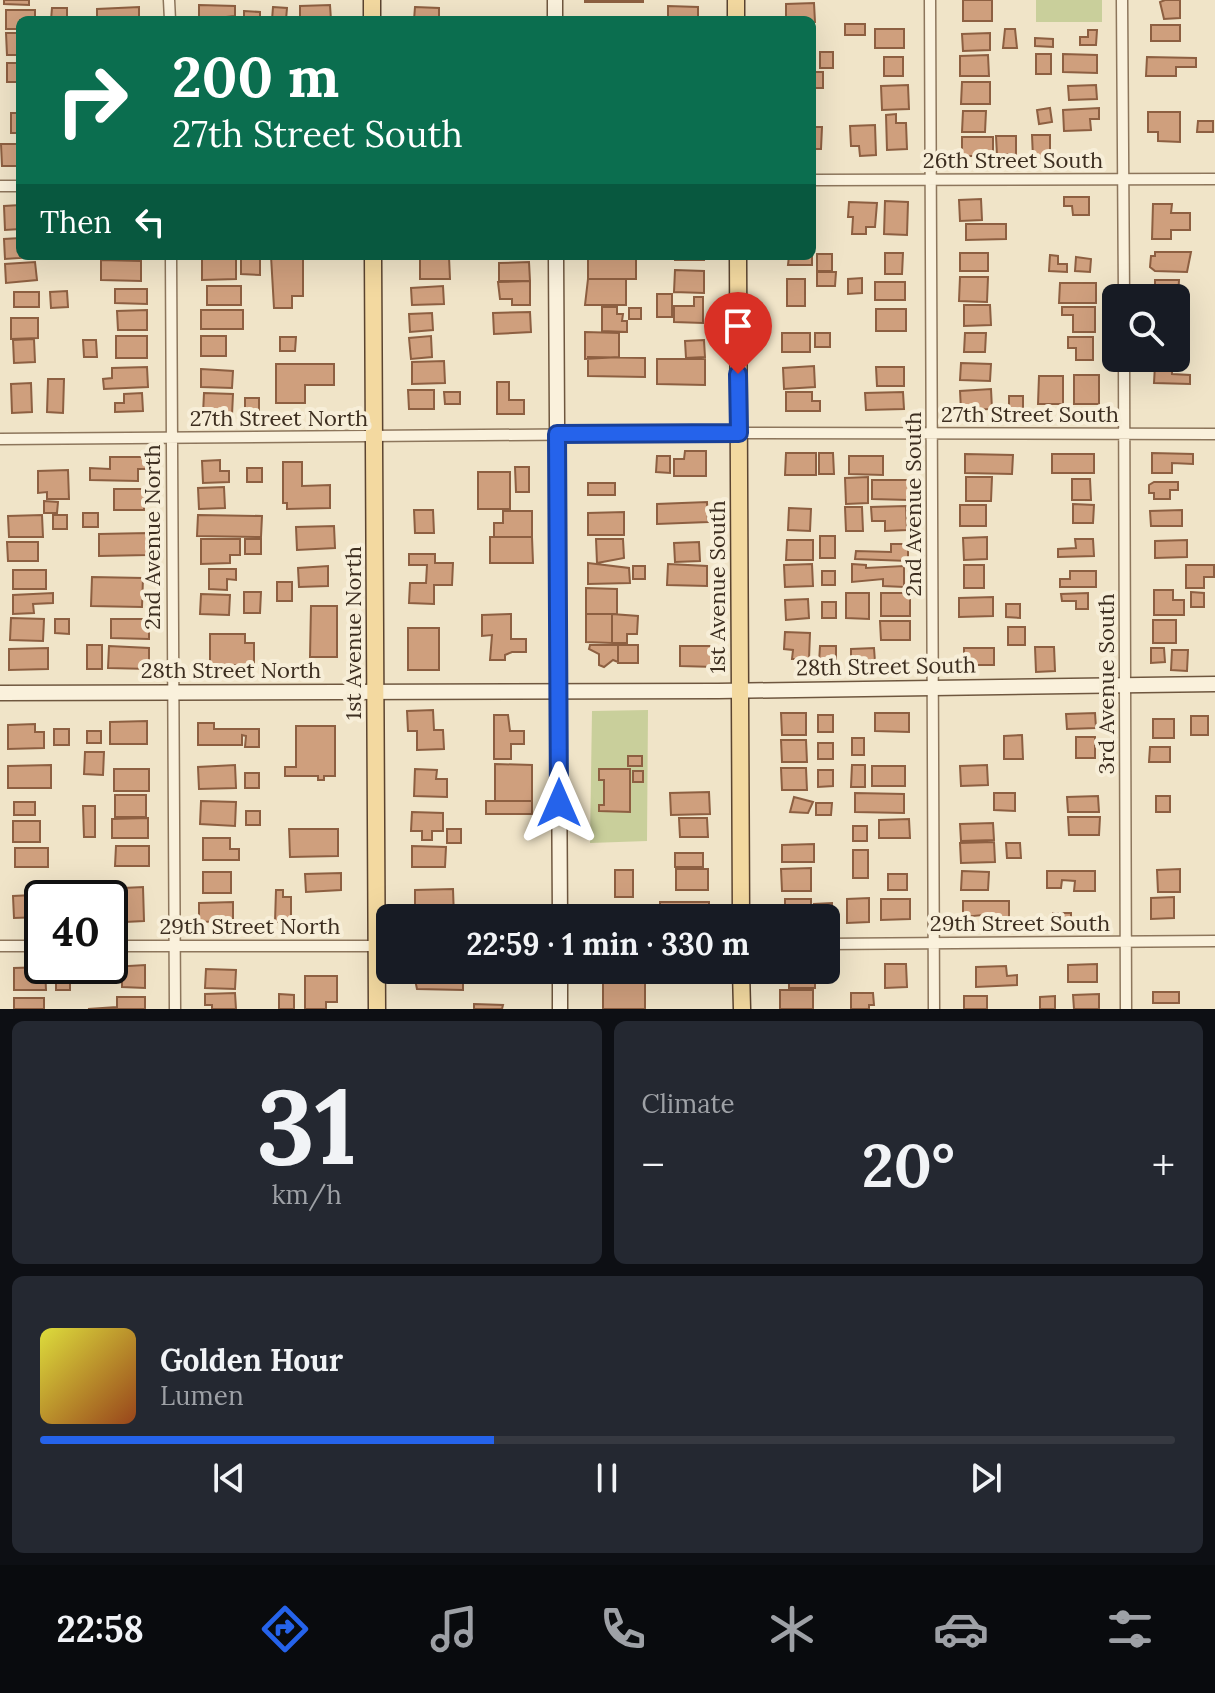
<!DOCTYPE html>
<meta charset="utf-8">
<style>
:root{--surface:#171b24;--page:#242831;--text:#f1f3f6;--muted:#9ea1a6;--line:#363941;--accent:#2563eb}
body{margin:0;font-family:Lora,serif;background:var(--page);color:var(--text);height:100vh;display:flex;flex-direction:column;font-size:30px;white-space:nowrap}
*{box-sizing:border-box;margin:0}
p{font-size:26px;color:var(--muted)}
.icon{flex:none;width:44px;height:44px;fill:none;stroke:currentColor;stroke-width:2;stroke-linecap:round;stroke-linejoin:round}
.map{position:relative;height:1009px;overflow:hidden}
.panel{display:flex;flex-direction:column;gap:12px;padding:12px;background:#0d0f14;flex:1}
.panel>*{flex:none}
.guide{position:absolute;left:16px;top:16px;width:800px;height:244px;border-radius:12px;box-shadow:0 8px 32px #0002;background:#0b6e4f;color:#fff;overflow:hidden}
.controls{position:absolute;left:1102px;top:284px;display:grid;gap:16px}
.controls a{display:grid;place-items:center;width:88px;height:88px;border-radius:12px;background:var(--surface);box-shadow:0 8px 32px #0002;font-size:40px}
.speed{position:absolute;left:24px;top:880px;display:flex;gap:16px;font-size:40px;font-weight:700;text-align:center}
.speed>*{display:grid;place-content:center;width:104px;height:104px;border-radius:50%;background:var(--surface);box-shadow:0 8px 32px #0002;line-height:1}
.speed .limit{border:4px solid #111;border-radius:12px;background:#fff;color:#111}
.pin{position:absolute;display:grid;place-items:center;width:68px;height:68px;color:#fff;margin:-82px -34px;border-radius:50% 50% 50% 0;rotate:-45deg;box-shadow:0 0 8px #0007}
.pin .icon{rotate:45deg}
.me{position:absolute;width:88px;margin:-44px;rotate:0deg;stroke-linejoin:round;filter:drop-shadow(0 0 6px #0008)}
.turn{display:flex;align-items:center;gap:28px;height:168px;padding:0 24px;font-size:36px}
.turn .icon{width:104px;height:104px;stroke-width:2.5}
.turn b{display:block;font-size:56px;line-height:68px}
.then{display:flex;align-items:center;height:76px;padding:0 24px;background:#0003;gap:16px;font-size:30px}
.big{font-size:60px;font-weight:700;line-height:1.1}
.panel .tile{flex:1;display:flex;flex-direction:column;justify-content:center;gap:12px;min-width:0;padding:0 28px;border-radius:12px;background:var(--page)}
.panel .dial{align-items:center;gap:0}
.dial b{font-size:104px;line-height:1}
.song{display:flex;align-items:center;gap:24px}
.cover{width:96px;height:96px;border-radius:12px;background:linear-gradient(135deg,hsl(60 70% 55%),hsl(20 70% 35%))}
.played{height:8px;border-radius:4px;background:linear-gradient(90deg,var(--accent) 40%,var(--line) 40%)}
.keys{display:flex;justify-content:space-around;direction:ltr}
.heat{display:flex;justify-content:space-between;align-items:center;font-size:44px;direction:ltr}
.panel .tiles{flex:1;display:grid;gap:12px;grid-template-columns:1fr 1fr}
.tile:last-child{grid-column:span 2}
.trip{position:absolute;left:376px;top:904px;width:464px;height:80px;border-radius:12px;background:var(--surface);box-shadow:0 8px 32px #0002;font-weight:700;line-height:80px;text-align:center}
.dock{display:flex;height:128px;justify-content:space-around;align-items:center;background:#090b0e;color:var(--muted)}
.dock .icon{width:56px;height:56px}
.dock .current{color:var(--accent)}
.dock b{font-size:36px;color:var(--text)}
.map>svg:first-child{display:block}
</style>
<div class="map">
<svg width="1215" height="1009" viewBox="0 0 1215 1009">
<rect width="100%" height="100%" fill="#f0e4c8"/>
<path fill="#c9cf9b" d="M1036,0H1102V22H1036Z
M648,710L647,841L590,843L592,711Z"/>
<path fill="#cf9f7d" stroke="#8d5f41" stroke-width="2" d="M4,0H29V5L4,4Z
M585,0H643V2H585Z
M963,0H992V21H963Z
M1165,0H1180V18L1164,19L1160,2Z
M814,3L815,22L786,20V4Z
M199,5L235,6V16L199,20Z
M330,5L331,20H300V6Z
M668,6L698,7V20H668Z
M139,7V20H97V9Z
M273,7L287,8L286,20H272Z
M415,7L439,8V20H414Z
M52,8H67V20H51Z
M6,10H35V20H20V29H6Z
M244,11L260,12V20H244Z
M845,24H865V35H845Z
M1151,25H1180V41H1151Z
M875,29H904V48H875Z
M1005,29H1015L1017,48H1003Z
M1088,30H1097L1096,45H1080V37H1088Z
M6,33H20V55H7Z
M990,33V50L963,51L962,34Z
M1035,38L1053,39V47L1035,46Z
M820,52H833V68H820Z
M1036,54H1051V74H1036Z
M1063,54L1097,55V73L1063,72Z
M988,55L989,76H960V56Z
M884,57H903V76H884Z
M1147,57L1196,58V67H1176V76H1146Z
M7,63H20V82H7Z
M812,64L813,72H823V88H812Z
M962,82H990V104H961Z
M908,85L909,109L882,110L881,86Z
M1096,85L1097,99L1069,100L1068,86Z
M1050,108L1052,122L1039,124L1037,110Z
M1099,108V119H1090L1091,130L1064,131L1063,110Z
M963,111H986L985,132H962Z
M1148,112H1180V142L1158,141V132H1148Z
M11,113H20V133H11Z
M896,114V123H906L907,149L887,150L886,115Z
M1198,121H1213V132H1197Z
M875,125L876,155L860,156L859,146H851L850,126Z
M812,127H822L821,149H812Z
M1032,135H1050V157L1033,158Z
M996,136H1016V154L997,155Z
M962,137H993V156H962Z
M1,144H20V166H2Z
M1064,197H1089V215H1073L1072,206H1064Z
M981,199L982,220L960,221L959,200Z
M885,201L908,202L907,235L884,234Z
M849,202L877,203L875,227H866V234H852L853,217H848Z
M1153,204H1172L1171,213H1190V230H1171V239H1152Z
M20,205V229L5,230L4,206Z
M966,224H1006V239L966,240Z
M20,238V256L34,257L5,259L4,239Z
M812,245V265H788L789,256H812Z
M1155,252H1191L1187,272L1155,271L1150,267L1151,256H1155Z
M885,253H903L902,274H885Z
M960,253H988V271H960Z
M817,254H832V271H817Z
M1050,255L1058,256V264H1067V272L1049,271Z
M271,256H303V296H292V308H274Z
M588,256H636V279H588Z
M675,256H704V260H675Z
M241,257L260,258V275L241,274Z
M449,257L450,279H420V258Z
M1076,257L1091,259L1090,272L1075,271Z
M202,259H236V279L202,280Z
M101,260L141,261V281L101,280Z
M35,262L37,280L6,283L5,264Z
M529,262L530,281H499V263Z
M675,270L704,271V293L674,292Z
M817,272H836L835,286H817Z
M960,277H988L987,302L959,301Z
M862,278V293L848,294V279Z
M588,279H626V305H585Z
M787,279H805V306H787Z
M1155,280H1179L1178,300L1155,298Z
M530,281V305H512V299H500L498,282Z
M875,282H905V300H875Z
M1060,283H1096V303H1059Z
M207,286H241V305H207Z
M443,286L444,304L412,305L411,288Z
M115,289H147V304L115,303Z
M67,291L68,307L51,308L50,292Z
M14,292H39V307H14Z
M657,294H672V317H657Z
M694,297H703V323L674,322V306H694Z
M964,305H990L991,325L964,326Z
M602,307H617V314H623L622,321H627V332L602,331Z
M1062,307H1095V332H1073V315H1062Z
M629,308H641V319H629Z
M876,309H906V331H876Z
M147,310V330H118L117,311Z
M201,310H243V329H201Z
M1180,310L1181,331H1176V311Z
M530,312L531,332L494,334L493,313Z
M432,313L433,330L410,332L409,314Z
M11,318H38V338L11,339Z
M585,332L619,333V357L585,359Z
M782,333H810V352H782Z
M815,333H830V347H815Z
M965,333H986L985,352H964Z
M116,336H147V358H116Z
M201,336H226V356H201Z
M431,336L432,357L411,359L409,338Z
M280,337H296L295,351H280Z
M1068,337H1093V360H1076V348H1068Z
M34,339L35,362L14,363L13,340Z
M83,340H96L97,357H84Z
M704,340L705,357L686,358L685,341Z
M588,357L645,358V377L588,376Z
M657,359H705V385L657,384Z
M444,361L445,383L412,384V362Z
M961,363L991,364L990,381L960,380Z
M276,364H334V385H305V403H276Z
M1155,365H1172V374L1190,375V384L1154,383Z
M814,366L815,387L784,389L783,368Z
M147,367L148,387L104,389L103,379L112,378V368Z
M876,367H904V386H877Z
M201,369L233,371L232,388L201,387Z
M1074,375H1099V404H1074Z
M1039,376H1063V404H1038Z
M48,379H64L63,413L47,412Z
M497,382H509V400H524V414H497Z
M31,383L32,412L12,413L11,384Z
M991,389L992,409L961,410L960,391Z
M408,390H434V409H409Z
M444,392H460V404H445Z
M786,392H812V401H820V411H786Z
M903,392L904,409L866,410L865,393Z
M142,393L143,411L115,412V403H124V394Z
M204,393L233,394L232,415L203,414Z
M1009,396H1023V410H1009Z
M245,398H259V412H245Z
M685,451H706V476H674V459H684Z
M786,453H816V475H785Z
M819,453H833L834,474H819Z
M1152,453L1193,454V464L1172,463V473H1152Z
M965,454L1013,455L1012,474L965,473Z
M1052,454H1094V473H1052Z
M657,456H670V473L656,472Z
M849,456H883V475L849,474Z
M110,457H148V469H138V481L90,480V468L110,469Z
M220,460V471H229V482L203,483L202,461Z
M283,462H302V486L330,485V508L287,509V503H283Z
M515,467H529V492H516Z
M247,468H262V482H247Z
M68,470L69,499H47V492L38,493V471Z
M478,472H510V509H478Z
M868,477V503L846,504L845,478Z
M966,477H992L991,501H966Z
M1072,479H1090L1091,500H1072Z
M872,480H909V500L872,499Z
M1154,482H1178V490H1170V499H1154V493H1149V485Z
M588,483H615V495H588Z
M224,487L225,508L199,509L198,488Z
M114,489H144V510H114Z
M44,501L58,502L57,513H44Z
M707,502L708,522L657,524V504Z
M1073,504L1094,505L1093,523H1073Z
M960,505H986V526H960Z
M906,506L907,530L885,531V521H872L871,507Z
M845,507H862L863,531H846Z
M789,508L811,509L810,531L788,530Z
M414,510H433L434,533H415Z
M1182,510V526H1151L1150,511Z
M503,511H532V537H494V523H503Z
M624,512V535H588V513Z
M83,513H98V527H83Z
M42,515L43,537H9L8,516Z
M53,515H67V529H53Z
M198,515L262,516L261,537L197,536Z
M334,526L335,548L297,550L296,527Z
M148,533V555L99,556V534Z
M820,536H835V558H820Z
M490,537H532L533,563H490Z
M987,537V559L964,560L963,538Z
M201,539H240V555H230V563L201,564Z
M245,539H261V554H245Z
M596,539H623L624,558L597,563Z
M1075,539H1093L1094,556L1058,557V549L1076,548Z
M787,540H813V560H786Z
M1187,540V557L1155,558V541Z
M7,542H38V561H8Z
M699,542L700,561L675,562L674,543Z
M891,544H908V561L855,559L856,551L891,552Z
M409,554H435V563H453L452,585H434V604L409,603L410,583H426L427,565H409Z
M588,563L629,568L630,583L588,584Z
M668,564L707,566V586L667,585Z
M812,564L813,586L785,587L784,565Z
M852,564L866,565V568L904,566V587L883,586V579L852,582Z
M964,565H984V588H964Z
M1186,565H1214V577H1204V588H1186Z
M328,566V586L299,587L298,568Z
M633,566H645V579H633Z
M209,569H236V580L227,579V590L209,589Z
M13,570H46V589H13Z
M822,571H835V585H822Z
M1070,571H1096V587H1060V579H1070Z
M92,577L143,578L142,607L91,606Z
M277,582H292V601H277Z
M586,588L617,589V614H586Z
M1154,590H1173V600H1184V615H1154Z
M244,592H261L260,613H244Z
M1191,592L1204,593V607H1191Z
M53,593V603L33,604L34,613L13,614V595Z
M846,593H869V619L846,618Z
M881,593H910V616H881Z
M1088,593V609H1076V601H1062L1061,594Z
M201,594L230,595L229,615L200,614Z
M993,597V616L959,617V598Z
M808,599L809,618L786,620L785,600Z
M822,602H836V618H822Z
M1006,604H1020V618L1006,617Z
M311,606H337V657H310Z
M511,614V639H526V652H512L505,655V660H490L492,635L482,636V615Z
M586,614H612V643L586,642Z
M612,614L638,616L637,634H627V643H612Z
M11,618L44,619L43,641L10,640Z
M55,619H69V634L55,633Z
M111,619H149V639L111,638Z
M1153,620H1176V643H1153Z
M880,621H910V640H881Z
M1008,627H1025V645H1008Z
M408,628H439V670H408Z
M785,632L810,633L809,659H792L793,650L784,649Z
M210,634H245V643H254V665H210Z
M87,645H102V669H87Z
M590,645H618V662L613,660L604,667L599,665V654L589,649Z
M618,645H638V663H618Z
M109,646L149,648V669L108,668Z
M680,646H715V667L680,666Z
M820,646H836V663H819Z
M1035,647H1054L1055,671L1036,672Z
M48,648V669L9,670V649Z
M874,648L875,662L851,663V649Z
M964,648H994V665H964Z
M1151,648H1164L1165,662L1151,663Z
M1172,650H1188L1187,671L1171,670Z
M433,710L434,730H443L444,749L417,750V731H408L407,711Z
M781,713H806V735H782Z
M875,713H909V732L875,731Z
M1095,713L1096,728L1067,729L1066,714Z
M494,715H508L510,731H524V744H511V759H494Z
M818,715H833V732H818Z
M1191,716H1208V735H1191Z
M1153,719H1174V738H1153Z
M147,721V744H110V722Z
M198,723H214V729H259V747H245L246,736L242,735V745H198Z
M35,724V732H44V748L8,749V725Z
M296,726H335V776H324V780H318V776H285V767H296Z
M54,729H69V745H54Z
M87,731H101V743H87Z
M1022,735L1023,759H1004V736Z
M1076,737H1095V758H1076Z
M852,738H864V755H852Z
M781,740H806L807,762H782Z
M818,743H833V759H818Z
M1150,747H1170V762H1149Z
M85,752H104L103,775L84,774Z
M628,756H642V766H628Z
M495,764L532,765V801H495Z
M51,765V788H8V766Z
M235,765L236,788L199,789L198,767Z
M852,765H865V787H851Z
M987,765L988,785L961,786L960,766Z
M872,766H905V786H872Z
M781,768H806L807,790H782Z
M114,769H149V791H114Z
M415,769L437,770L436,779H447V797L414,796Z
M599,769H630V812L599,811V805H604V780H599Z
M818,770H833V786L818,787Z
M633,771H643V782H633Z
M245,773H259V788H245Z
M709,792L710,814L671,815L670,793Z
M855,793L904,794V813L855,812Z
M994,793H1015V811L994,810Z
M115,795H146V817H115Z
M1098,796L1099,812H1068L1067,797Z
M1156,796H1170V812H1156Z
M794,797L813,802L808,813L790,812Z
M201,801L236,802L235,826L200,824Z
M486,801H532V814H486Z
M14,802H35V815H14Z
M816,803H832L831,815H816Z
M83,806H95V837H84Z
M246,811H260V825H246Z
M412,812L443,813V831H432V840H422V831H411Z
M1068,817H1100L1099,835H1069Z
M148,818V838H112V819Z
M679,818H707L708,837H680Z
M909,819L910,838H879V820Z
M13,821H40V842H13Z
M993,823L994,840L961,841L960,824Z
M853,826H867V841H853Z
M289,829H338V856L290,857Z
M447,829H461V843H447Z
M203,838H230V849H239V860H203Z
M994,842L995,862L961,863L960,843Z
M1006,843H1020L1021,858H1007Z
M814,844V862H782V845Z
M116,846H149V866H115Z
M412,846L446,847L445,867H412Z
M15,848H48V867H15Z
M853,850H868V878H853Z
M675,853H703V867H675Z
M811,868V891H782L781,869Z
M676,869H708V890H676Z
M1180,869V892H1158L1157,870Z
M615,870H633V897H615Z
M962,871L989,872L988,890H961Z
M1047,871H1095V891H1074L1075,881L1062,880L1061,888H1047Z
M203,872H231V893H203Z
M341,873V890L306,892L305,874Z
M888,874H907V890H888Z
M143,887L144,921L125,922L123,888Z
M453,889L454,918L415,915V890Z
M276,890H283V897H291V922H275Z
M54,894V898H42V917L14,918L13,896Z
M1174,897V918L1151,919V898Z
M869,898V922L847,923V899Z
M785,899H811V918H785Z
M881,899H910V919L881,920Z
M963,901H1009V918L993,917V914L963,917Z
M233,902V921L199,922V903Z
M660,902H709V918H660Z
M832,903V920L815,918L814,904Z
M1053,913H1071V928H1053Z
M885,964H906L907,987L885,988Z
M1097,964V982H1068V965Z
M145,965V988L122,987V977H116V983H95V968Z
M1006,966L1007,976L1017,975V985L976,987V967Z
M45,967L46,990H14V968Z
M206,969L236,970L235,989L205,988Z
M413,970L463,973V990L417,989Z
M780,970H815V988H789V977H780Z
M56,975H70V990H56Z
M603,975H645V1009H603Z
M305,976H337V1002H326V1009H305Z
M780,990H813V1009H780Z
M1153,992H1179V1003H1153Z
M235,993L236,1009H212V1005H205V994Z
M851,993H873L874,1005H869V1009H851Z
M279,994L294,995V1009H279Z
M1099,994V1009H1074L1073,995Z
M964,996H987V1009H964Z
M1055,996V1009H1040V997Z
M117,997H145V1009H88L117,1007Z
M14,998H44V1009H14Z
M474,1004L503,1005L502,1009H474Z"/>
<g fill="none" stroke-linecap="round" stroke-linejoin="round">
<defs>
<path id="street" d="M169,0L170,20
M930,0L934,1009
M1122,0L1124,298
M812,180L1215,179
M0,186H20
M171,256L175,1009
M1124,358L1126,1009
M0,439L739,433L1215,434
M826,944L1215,941
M0,946H42
M110,946H390"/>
<path id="secondary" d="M555,0V20
M556,256L560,918
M0,693L718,691L1215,684
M560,970V1009"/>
<path id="primary" d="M372,0V20
M736,0V20
M373,256L377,1009
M738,256L741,918
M741,970L742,1009"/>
</defs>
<use href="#street" stroke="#8d765c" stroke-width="13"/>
<use href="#secondary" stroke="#6f573f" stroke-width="17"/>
<use href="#primary" stroke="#5b4430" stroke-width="19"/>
<use href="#street" stroke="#faf1dc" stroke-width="10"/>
<use href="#secondary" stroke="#faf1dc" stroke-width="14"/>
<use href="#primary" stroke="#f3d9a0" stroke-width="16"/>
</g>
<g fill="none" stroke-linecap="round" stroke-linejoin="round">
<defs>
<path id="route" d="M559,803L557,434L739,433L738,374"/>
</defs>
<use href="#route" stroke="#184099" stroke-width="20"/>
<use href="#route" stroke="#2563eb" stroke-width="14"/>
</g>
<g text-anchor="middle" stroke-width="8" stroke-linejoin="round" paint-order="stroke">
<g font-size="22" fill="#3d2e20" stroke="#f7eed8">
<text x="1013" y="168">26th Street South</text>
<text x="1030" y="422">27th Street South</text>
<text x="279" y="426">27th Street North</text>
<text transform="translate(913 504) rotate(-90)" y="8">2nd Avenue South</text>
<text transform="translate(152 537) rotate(-90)" y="8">2nd Avenue North</text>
<text transform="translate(717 587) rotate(-90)" y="8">1st Avenue South</text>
<text transform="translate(353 633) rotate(-90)" y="8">1st Avenue North</text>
<text transform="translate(886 666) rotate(-1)" y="8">28th Street South</text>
<text x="231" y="678">28th Street North</text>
<text transform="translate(1106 684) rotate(-90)" y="8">3rd Avenue South</text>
<text x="1020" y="931">29th Street South</text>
<text x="250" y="934">29th Street North</text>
</g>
</g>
</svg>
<div class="controls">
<a><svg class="icon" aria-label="search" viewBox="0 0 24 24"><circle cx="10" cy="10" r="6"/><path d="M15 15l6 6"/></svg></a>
</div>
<div class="speed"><div class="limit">40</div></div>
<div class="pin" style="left:738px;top:374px;background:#d93025"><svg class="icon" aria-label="arrive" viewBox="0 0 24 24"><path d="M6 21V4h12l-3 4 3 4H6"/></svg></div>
<svg class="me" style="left:559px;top:803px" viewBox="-20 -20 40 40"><path d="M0-17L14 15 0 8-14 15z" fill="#2563eb" stroke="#fff" stroke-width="4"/></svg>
<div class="trip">22:59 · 1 min · 330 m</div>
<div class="guide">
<div class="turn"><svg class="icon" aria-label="right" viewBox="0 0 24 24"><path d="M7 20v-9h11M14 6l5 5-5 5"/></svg><div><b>200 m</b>27th Street South</div></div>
<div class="then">Then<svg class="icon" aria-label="left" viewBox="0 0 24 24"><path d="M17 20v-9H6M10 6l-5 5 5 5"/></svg></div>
</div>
</div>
<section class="panel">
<div class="tiles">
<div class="tile dial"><b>31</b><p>km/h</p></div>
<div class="tile"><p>Climate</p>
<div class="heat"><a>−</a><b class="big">20°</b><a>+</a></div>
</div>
<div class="tile">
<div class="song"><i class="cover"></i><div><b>Golden Hour</b><p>Lumen</p></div></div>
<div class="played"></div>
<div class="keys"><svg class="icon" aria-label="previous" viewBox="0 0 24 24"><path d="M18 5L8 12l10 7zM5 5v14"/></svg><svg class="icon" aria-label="pause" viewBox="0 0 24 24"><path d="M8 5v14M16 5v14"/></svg><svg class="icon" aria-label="next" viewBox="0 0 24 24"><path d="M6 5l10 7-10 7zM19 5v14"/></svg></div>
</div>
</div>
</section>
<nav class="dock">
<b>22:58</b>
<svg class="icon current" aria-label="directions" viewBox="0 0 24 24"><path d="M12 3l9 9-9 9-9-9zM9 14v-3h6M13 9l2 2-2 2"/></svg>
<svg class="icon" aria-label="music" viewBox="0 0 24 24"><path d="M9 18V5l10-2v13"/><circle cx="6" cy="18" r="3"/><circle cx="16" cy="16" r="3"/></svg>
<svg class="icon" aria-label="phone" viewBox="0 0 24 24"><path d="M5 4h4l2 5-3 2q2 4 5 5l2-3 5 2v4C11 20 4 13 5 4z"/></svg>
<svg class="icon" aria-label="climate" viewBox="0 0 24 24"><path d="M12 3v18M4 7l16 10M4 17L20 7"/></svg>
<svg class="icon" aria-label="car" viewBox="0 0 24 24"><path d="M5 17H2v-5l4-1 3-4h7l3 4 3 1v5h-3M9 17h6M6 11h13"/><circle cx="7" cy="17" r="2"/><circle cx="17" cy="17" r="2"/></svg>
<svg class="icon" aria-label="filters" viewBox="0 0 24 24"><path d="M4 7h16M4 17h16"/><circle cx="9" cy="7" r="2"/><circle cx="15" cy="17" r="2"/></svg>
</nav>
